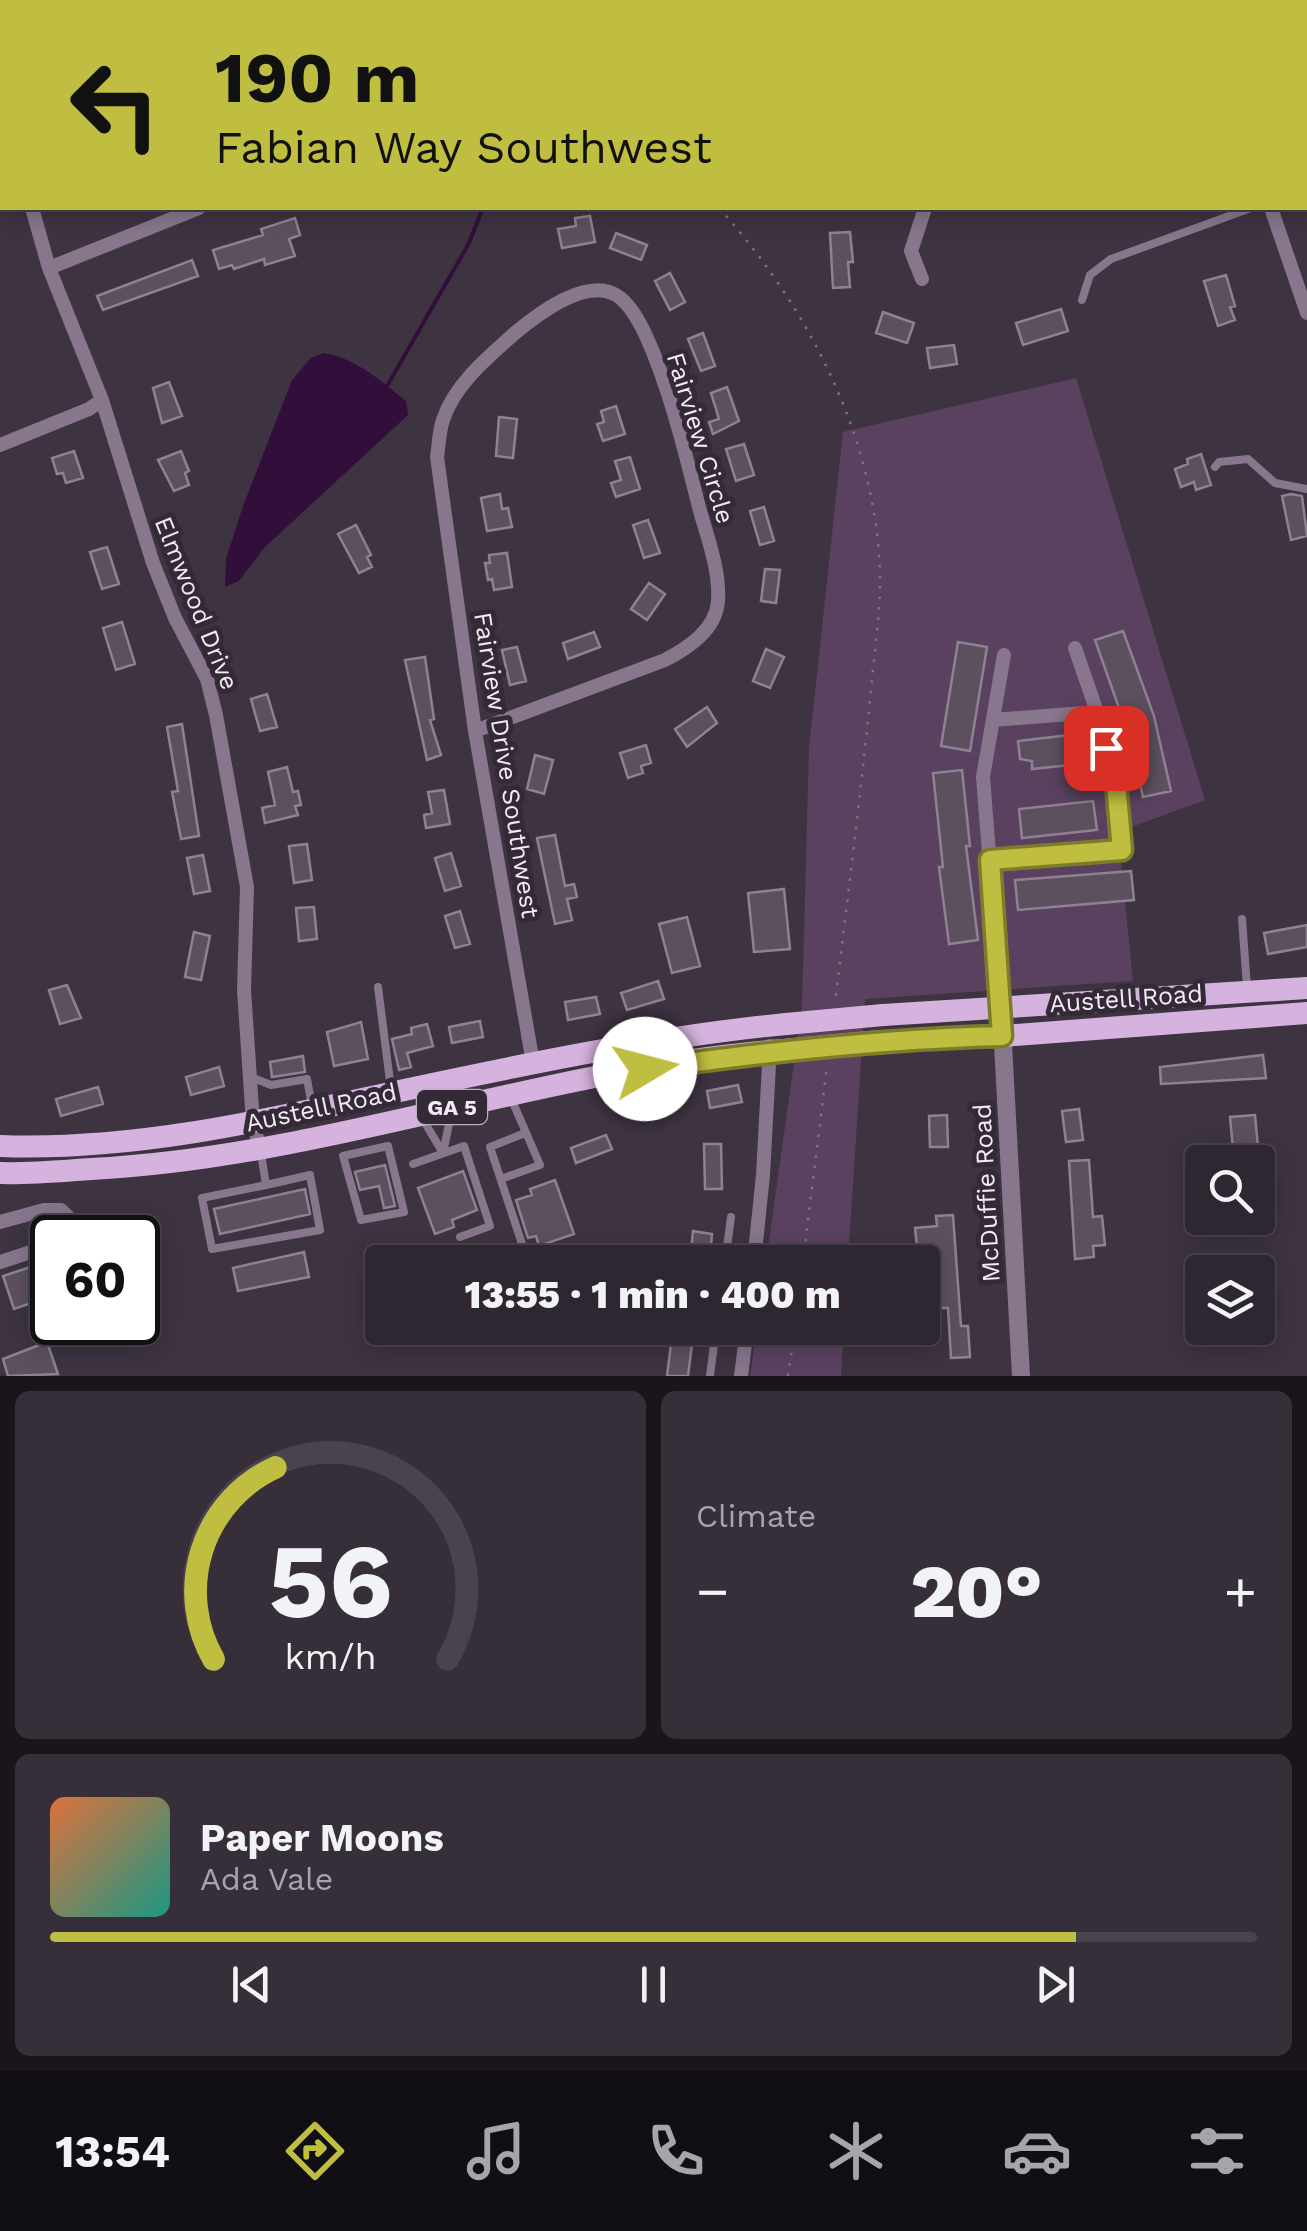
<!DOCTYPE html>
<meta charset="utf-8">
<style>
:root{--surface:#2e2631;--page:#362e39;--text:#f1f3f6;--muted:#a7a5ab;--line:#49434d;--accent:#bfbe41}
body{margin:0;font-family:"Work Sans",sans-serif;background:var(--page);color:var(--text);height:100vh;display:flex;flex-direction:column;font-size:38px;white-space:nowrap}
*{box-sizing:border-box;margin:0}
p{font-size:32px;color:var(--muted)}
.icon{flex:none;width:55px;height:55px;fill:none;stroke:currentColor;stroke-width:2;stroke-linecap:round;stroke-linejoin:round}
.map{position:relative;height:1376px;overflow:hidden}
.drawer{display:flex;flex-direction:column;gap:15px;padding:15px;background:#19151b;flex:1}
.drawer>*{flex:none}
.top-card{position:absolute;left:0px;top:0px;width:1308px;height:210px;box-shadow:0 5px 25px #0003,0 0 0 2px var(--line);background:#bfbe41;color:#111;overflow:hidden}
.tools{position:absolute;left:1185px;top:1145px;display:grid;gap:20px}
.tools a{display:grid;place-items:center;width:90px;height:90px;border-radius:10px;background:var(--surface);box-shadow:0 5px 25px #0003,0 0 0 2px var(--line);font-size:50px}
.speed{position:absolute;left:30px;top:1215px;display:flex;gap:20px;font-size:50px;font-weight:700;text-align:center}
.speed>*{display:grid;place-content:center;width:130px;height:130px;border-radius:50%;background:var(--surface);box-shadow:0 5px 25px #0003,0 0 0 2px var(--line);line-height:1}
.speed .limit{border:5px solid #111;border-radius:15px;background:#fff;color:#111}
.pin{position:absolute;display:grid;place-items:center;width:85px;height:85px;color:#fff;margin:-42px;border-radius:20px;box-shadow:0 5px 15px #0006}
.me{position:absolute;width:110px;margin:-55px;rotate:82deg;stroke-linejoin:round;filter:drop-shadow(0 0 8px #0008)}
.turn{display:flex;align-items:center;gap:35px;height:210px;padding:0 50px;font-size:45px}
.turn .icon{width:130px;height:130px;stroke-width:2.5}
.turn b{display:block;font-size:70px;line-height:85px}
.big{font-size:75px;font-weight:800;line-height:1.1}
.drawer .widget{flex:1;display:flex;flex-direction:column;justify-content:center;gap:15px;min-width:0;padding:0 35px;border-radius:15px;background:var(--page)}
.drawer .dial{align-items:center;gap:0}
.dial svg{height:260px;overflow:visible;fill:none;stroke:var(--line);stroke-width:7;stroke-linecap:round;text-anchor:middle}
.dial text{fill:var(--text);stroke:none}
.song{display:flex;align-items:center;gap:30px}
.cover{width:120px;height:120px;border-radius:15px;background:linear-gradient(135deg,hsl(20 70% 55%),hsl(170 70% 35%))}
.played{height:10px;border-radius:5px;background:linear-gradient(90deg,var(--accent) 85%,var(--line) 85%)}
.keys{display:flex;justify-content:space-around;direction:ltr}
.heat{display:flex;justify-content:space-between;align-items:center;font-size:55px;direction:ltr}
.drawer .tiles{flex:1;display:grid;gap:15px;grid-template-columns:1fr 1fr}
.widget:last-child{grid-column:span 2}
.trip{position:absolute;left:365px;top:1245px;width:575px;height:100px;border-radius:10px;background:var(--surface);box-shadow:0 5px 25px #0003,0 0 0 2px var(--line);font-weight:800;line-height:100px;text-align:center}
.dock{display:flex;height:160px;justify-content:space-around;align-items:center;background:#120f14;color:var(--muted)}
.dock .icon{width:70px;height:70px}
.dock .selected{color:var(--accent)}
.dock b{font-size:45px;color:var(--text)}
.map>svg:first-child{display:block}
</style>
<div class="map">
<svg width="1307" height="1376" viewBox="0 0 1307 1376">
<rect width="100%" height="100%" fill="#3e3341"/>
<path fill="#5a4160" d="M1076,378L1205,800L1118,832L1133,981L865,999L848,1262H766L802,1006L809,748L843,432Z
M757,1328H844L841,1376H750Z"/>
<path fill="#320f3a" d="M324,353C357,359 380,380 406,401L408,415L264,548L239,581L225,587L226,559L243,506L292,380L311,358Z"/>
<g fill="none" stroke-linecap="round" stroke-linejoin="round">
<path stroke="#320f3a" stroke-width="4" d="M560,2L561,0
M387,386L468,245L483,208"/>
</g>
<path fill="#5c505f" stroke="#8e8292" stroke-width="2.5" d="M590,216L595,242L562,248L558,229L576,226L575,218Z
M295,218L300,235L289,239L295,256L265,265L264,259L234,269L232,265L219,269L213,250L263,235L261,229Z
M850,232L853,262H848L850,287L833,288L830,233Z
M616,233L647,245L641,260L610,248Z
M192,260L198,276L103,310L97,296Z
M670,273L685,302L670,310L655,281Z
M1226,275L1235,306L1230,307L1235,320L1218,326L1204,281Z
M1061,309L1068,331L1023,345L1016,323Z
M883,312L914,323L907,343L876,333Z
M703,333L715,366L701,371L688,339Z
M954,345L957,364L930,368L927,348Z
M169,382L182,416L162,423L153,388Z
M727,387L739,421L713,434L709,422L719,419L711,393Z
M616,406L625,434L603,441L597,424L604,422L601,411Z
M499,417L517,419L513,458L496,456Z
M744,444L754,475L736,481L726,449Z
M74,451L83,478L66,483L63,473L57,474L52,458Z
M181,451L189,471L185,473L189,485L174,491L158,460Z
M1201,454L1211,485L1196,490L1194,482L1181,487L1175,469L1188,464L1187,459Z
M630,457L640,489L616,497L611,483L621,480L615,461Z
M500,494L502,509L508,508L512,527L487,531L481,498Z
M1291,494L1302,496L1307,536L1291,540L1282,496Z
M764,507L774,541L760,545L750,511Z
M648,520L660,553L644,558L633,525Z
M356,525L371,555L367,557L372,567L359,573L338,534Z
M107,547L119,584L102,589L90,552Z
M507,553L512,587L494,590L492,579L488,580L485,563H490L489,555Z
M765,569L780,570L776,603L761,601Z
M649,583L665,594L647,620L631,609Z
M122,622L135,664L116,670L103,628Z
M1123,631L1154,716L1171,791L1143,797L1124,710L1120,711L1095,640Z
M594,632L600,647L568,659L563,643Z
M958,642L987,647L970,751L941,746Z
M517,647L526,681L510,685L502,650Z
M766,649L784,657L770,688L753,681Z
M425,657L434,719L430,720L441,755L427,760L405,660Z
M267,694L277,727L260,731L251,699Z
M707,707L717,723L687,747L675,729Z
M182,724L199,836L181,839L172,792L178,791L167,727Z
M1078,734L1081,764L1032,769V761L1020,759L1018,741Z
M646,745L651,763L641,766L643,773L628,778L620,753Z
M535,755L553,760L544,794L527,789Z
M287,767L293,792L298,791L301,805L295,806L298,815L265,823L262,808L275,805L268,772Z
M962,770L970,846H966L978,940L949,944L939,867H943L933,773Z
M444,790L450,824L426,828L424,815L432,813L428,792Z
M1093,801L1097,830L1022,838L1019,809Z
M555,835L565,886L574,884L577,897L567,899L572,920L555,924L537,838Z
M307,844L312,880L294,883L289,846Z
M451,853L461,886L445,891L435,858Z
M203,855L210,891L194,894L187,858Z
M1131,871L1134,900L1018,910L1015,880Z
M784,889L790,949L754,952L748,893Z
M314,907L317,939L299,941L296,908Z
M460,911L470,944L455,948L445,916Z
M687,917L700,966L672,973L659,924Z
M1307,925V947L1268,954L1264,933Z
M194,932L210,936L201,980L185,977Z
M658,981L664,999L627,1010L621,993Z
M67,985L81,1018L60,1024L49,990Z
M596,997L600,1014L568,1020L565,1002Z
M480,1021L483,1037L452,1043L449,1027Z
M361,1022L368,1059L334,1066L327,1032Z
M427,1024L433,1046L407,1053L411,1067L399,1070L392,1039L412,1034L411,1028Z
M1263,1055L1266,1078L1161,1084L1160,1067Z
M303,1056L305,1072L272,1077L270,1062Z
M219,1067L224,1086L191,1095L186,1077Z
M738,1085L742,1102L710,1108L707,1091Z
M98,1087L103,1104L61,1116L56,1099Z
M1079,1109L1083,1140L1066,1142L1062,1111Z
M947,1115L948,1147H930L929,1116Z
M1255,1115L1258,1147L1233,1149L1230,1117Z
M606,1135L612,1149L576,1163L571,1148Z
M704,1144H721L722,1189H705Z
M1089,1160L1093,1217L1102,1216L1105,1245L1093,1246L1094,1257L1075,1259L1069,1161Z
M385,1165L395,1206L384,1208L379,1186L360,1190L355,1172Z
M463,1171L477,1210L452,1220L454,1227L435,1234L418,1188Z
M555,1180L574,1234L539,1246L536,1236L528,1238L516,1200L532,1195L530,1189Z
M305,1189L310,1214L220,1234L214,1209Z
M953,1215L961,1326H968L970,1357L951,1358L948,1308H940L939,1294H933L932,1281H939L937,1252H935L934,1246L917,1247L915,1228L937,1226L936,1216Z
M693,1231L712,1234L710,1260L704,1259V1262H690Z
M304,1252L309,1277L238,1291L233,1268Z
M52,1260V1296L14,1309L3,1276Z
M673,1328H694L688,1376H667Z
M47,1342L58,1374L8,1376L3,1359Z"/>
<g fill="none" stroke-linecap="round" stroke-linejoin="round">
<path stroke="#7e7480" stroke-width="2.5" stroke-dasharray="2.5 8" stroke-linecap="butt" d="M469,0L472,2
M719,208C804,302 870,427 879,555C883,603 874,652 870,700C860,801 847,902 835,1003
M803,1262L827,1066
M788,1376L795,1328"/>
<path stroke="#87768c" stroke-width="8" d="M1082,300L1090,275L1111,259L1251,208
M1215,467L1219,462L1248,459L1275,483L1307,489
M1242,919L1247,987
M378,987L391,1089
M251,1077L271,1085L307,1079L312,1106
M422,1118L443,1153L451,1114
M525,1133L490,1147L528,1262
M388,1146L404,1212L361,1220L343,1156Z
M261,1153L266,1185L202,1198L212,1249L320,1230L310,1175L266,1185
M413,1164L464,1146L490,1226L460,1237
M501,1179L540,1165L511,1098
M555,1262L573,1255
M725,1262L731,1217
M710,1376L716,1328"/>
<path stroke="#87768c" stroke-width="14" d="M810,0L813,2
M1206,0L1207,2
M0,82L2,92
M1305,189L1307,188
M32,208L49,268L102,400L153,563L175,618L207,679L216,715L247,887L244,990L253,1123L260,1149
M1271,208L1307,313
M49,268L199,208
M922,279L911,251L925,208
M0,445L89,409L102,400
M993,720L1097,712
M475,731L665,660C688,648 716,630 718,601C720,571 708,539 700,511C686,456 670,389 647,338C640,323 630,303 616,295C586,277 538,314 515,333C489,356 454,385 443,420C439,431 439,445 437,457L475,731L533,1063
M989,860L1122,851L1116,783L1097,712L1075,648
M1001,1007L983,777L1004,655
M0,1222L44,1210H61L68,1217L75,1238
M0,1262L52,1245
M754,1262L763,1175L770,1046
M741,1376L747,1328"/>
<path stroke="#87768c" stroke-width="18" d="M1001,1007L1021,1376"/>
<path stroke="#d6b3df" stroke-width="22" d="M883,1015L1307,988
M881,1041L1002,1036L1307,1013
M0,1146C132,1151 262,1121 390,1093C521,1065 653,1037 786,1024
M0,1173C30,1174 61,1171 91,1169C326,1157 549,1067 784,1050"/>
<path stroke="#d6b3df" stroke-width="22" d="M786,1024L883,1015
M784,1050L881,1041"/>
</g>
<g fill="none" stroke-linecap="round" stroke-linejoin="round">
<defs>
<path id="route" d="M645,1069C764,1052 882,1039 1002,1036L990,860L1122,850L1116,784L1106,748"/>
</defs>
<use href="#route" stroke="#7c7c2a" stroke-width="25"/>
<use href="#route" stroke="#bfbe41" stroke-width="18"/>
</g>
<g text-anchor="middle" stroke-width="10" stroke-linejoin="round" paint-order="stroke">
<rect fill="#342937" stroke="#b9b1bb" stroke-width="2.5" x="417" y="1090" width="70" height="34" rx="8"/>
<g font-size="22" font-weight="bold" fill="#f2ebf4">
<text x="452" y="1115">GA 5</text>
</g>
<g font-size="25" fill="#f2ebf4" stroke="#342937">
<text transform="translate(701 438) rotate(73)" y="9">Fairview Circle</text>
<text transform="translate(197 603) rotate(68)" y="9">Elmwood Drive</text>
<text transform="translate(507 765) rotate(81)" y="9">Fairview Drive Southwest</text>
<text transform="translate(1126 998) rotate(-4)" y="9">Austell Road</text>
<text transform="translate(321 1107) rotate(-12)" y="9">Austell Road</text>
<text transform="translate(986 1193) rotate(-93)" y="9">McDuffie Road</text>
</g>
</g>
</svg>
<div class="tools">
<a><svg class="icon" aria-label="search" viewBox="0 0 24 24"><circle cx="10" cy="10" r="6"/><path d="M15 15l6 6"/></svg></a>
<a><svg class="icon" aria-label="layers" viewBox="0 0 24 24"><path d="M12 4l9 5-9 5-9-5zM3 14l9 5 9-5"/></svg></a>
</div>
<div class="speed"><div class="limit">60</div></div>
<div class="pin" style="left:1106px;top:748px;background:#d93025"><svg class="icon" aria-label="arrive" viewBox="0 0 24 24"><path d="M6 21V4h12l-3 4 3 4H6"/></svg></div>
<svg class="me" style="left:645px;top:1069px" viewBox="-20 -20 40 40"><circle r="19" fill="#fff"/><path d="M0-13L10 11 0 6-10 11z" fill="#bfbe41"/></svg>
<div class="trip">13:55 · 1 min · 400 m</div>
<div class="top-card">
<div class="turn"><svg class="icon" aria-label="left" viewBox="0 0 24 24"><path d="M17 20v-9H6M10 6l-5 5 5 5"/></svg><div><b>190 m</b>Fabian Way Southwest</div></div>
</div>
</div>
<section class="drawer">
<div class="tiles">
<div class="widget dial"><svg viewBox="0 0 100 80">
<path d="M14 69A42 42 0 1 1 86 69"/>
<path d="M14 69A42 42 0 0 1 33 10" stroke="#bfbe41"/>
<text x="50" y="56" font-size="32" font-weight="700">56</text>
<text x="50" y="72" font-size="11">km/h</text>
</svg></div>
<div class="widget"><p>Climate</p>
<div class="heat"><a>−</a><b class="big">20°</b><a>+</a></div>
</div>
<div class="widget">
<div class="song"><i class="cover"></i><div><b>Paper Moons</b><p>Ada Vale</p></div></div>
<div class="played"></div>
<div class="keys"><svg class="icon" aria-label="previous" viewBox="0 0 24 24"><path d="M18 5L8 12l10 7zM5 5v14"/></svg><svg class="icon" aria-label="pause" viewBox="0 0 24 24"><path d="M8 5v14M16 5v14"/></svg><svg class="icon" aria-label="next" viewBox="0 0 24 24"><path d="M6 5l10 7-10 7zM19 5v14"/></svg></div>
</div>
</div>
</section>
<nav class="dock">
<b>13:54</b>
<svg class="icon selected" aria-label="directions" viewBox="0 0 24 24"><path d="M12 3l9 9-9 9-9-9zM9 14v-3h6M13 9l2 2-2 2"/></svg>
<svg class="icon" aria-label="music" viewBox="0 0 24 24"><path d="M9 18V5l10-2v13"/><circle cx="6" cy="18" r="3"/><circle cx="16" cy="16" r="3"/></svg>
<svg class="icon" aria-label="phone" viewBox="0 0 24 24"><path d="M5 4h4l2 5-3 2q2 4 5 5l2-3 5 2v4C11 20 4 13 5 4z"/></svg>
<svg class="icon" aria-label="climate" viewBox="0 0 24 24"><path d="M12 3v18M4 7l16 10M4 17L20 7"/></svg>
<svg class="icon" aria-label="car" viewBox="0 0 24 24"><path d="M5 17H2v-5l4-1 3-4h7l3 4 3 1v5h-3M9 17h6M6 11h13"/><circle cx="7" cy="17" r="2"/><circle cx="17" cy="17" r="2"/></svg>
<svg class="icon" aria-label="filters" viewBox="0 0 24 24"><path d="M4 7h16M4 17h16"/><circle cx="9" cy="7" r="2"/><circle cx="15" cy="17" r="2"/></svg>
</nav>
